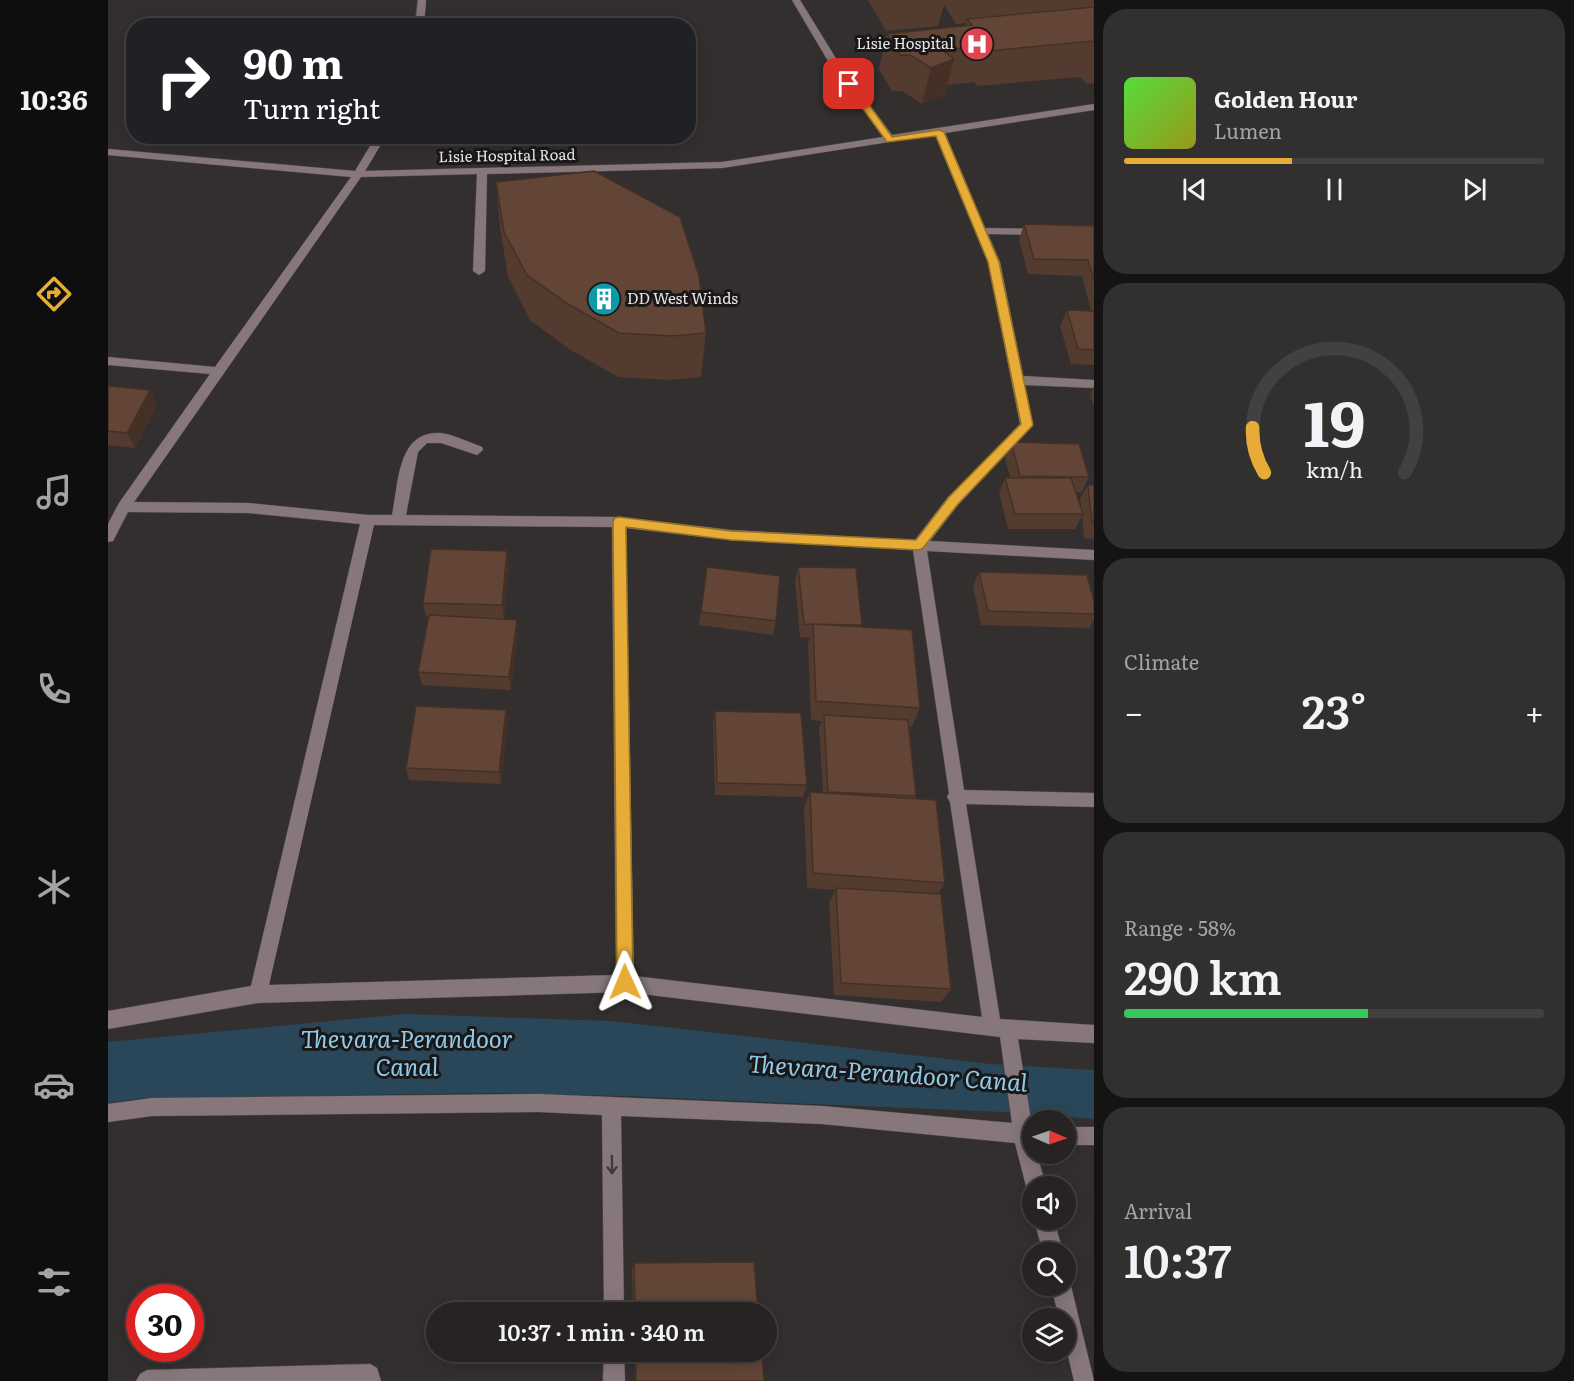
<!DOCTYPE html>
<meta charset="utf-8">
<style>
:root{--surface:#262322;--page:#322f2f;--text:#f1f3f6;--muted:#a4a4a5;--line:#424040;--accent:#e7ac37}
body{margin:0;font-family:Literata,serif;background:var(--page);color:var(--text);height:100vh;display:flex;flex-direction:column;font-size:22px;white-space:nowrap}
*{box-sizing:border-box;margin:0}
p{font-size:20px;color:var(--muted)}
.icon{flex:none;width:33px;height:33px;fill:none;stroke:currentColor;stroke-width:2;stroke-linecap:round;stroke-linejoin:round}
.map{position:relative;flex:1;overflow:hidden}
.side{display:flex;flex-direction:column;gap:9px;padding:9px;background:#151313;width:480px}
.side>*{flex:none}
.guide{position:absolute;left:18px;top:18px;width:570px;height:126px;border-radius:24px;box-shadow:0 3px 15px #0003,0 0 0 2px var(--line);background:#202124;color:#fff;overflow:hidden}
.needle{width:39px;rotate:92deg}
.tools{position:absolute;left:914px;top:1110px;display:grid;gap:12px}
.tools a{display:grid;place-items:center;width:54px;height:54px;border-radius:50%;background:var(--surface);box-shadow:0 3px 15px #0003,0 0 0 2px var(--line);font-size:30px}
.speed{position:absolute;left:18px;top:1284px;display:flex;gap:12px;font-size:30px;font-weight:700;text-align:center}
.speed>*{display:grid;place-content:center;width:78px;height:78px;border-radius:50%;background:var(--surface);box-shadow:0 3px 15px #0003,0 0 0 2px var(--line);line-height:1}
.speed .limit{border:9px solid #d22;background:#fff;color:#111}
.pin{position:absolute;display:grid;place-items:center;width:51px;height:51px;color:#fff;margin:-26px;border-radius:12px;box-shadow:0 3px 9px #0006}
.me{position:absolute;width:66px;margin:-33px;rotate:359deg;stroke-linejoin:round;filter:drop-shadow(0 0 4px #0008)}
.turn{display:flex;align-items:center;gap:21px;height:126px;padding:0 18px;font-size:27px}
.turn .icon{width:78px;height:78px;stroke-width:2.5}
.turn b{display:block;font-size:42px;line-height:51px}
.big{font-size:45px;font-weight:600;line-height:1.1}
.side .widget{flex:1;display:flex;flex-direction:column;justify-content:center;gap:9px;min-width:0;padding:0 21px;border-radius:24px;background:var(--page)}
.side .dial{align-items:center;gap:0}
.dial svg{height:156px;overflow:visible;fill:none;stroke:var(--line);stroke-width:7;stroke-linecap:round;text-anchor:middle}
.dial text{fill:var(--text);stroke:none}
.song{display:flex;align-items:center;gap:18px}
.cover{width:72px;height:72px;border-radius:9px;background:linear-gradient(135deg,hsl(110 70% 55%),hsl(60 70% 35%))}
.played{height:6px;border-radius:3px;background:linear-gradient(90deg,var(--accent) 40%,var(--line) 40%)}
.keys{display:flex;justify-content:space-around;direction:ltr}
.heat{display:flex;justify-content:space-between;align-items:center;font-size:33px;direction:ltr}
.charge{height:9px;border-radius:4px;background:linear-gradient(90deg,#34c759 58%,var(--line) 0)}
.trip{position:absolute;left:318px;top:1302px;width:351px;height:60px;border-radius:30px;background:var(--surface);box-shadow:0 3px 15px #0003,0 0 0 2px var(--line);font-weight:600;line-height:60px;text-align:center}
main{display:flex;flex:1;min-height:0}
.tab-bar{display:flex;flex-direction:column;width:108px;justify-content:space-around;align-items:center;background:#0f0e0e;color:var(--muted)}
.tab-bar .icon{width:42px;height:42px}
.tab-bar .on{color:var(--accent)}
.tab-bar b{font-size:27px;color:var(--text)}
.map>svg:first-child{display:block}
</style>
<main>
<nav class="tab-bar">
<b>10:36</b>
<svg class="icon on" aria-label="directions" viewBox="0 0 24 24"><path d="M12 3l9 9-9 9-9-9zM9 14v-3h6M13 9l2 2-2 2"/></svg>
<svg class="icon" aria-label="music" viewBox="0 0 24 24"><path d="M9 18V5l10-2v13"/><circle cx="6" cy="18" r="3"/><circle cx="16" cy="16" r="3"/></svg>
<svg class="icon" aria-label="phone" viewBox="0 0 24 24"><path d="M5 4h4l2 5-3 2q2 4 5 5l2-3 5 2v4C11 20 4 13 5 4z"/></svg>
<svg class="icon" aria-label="climate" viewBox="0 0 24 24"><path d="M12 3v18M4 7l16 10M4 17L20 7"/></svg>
<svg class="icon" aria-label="car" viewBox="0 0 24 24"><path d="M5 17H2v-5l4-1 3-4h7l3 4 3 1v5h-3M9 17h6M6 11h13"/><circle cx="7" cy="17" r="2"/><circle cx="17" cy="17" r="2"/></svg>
<svg class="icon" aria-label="filters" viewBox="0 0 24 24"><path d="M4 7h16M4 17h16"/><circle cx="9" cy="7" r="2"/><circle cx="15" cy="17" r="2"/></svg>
</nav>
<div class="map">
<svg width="986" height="1381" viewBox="0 0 986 1381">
<rect width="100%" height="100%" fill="#322f2e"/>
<path fill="#294758" d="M297,1014L504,1021L883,1064L986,1070V1119L895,1112L514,1096L390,1093L35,1098L0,1103V1042Z"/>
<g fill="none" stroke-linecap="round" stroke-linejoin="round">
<defs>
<path id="minor" d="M310,0H318L316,26H307Z
M684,0H692L732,65L784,135L986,104V110L837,133L877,228L933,229L938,232L933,235L880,234L892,262L915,376L986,380V388L917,385L925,425L923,428L850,505L822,541L986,550V560L819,551L856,790L986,793V807L858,804L892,1019L986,1025V1043L910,1039L924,1126V1154H929L938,1186H924V1194L918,1186L907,1143L714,1124L513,1116L516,1312H496L494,1115L431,1112L44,1116L0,1122V1104L44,1098L431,1094L714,1106L904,1123L892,1037L517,992L150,1003L0,1029V1011L143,986L252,524L140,513L20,512L5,541L0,542V524L11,503L102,374L0,365V357L107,367L243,177L0,155V149L247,171L268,136H278L257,171L614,162L775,137L723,66ZM827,135L880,262L912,424L840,497L807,540L623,530L511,517L298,515L310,452L319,443H333L369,455L375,450L374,447C361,442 346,435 333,433C289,430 291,483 284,515H260L140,503L26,502L253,177L369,174L365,271L371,275L377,271L379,174L614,168ZM266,525L504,527L508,975L161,985ZM518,528L623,540L805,550L841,793L839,797L842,802L874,1017L526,976Z
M957,1127H986V1145H957Z
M926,1220H946L955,1252H935Z
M957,1278L960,1279L963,1286L986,1381H966L957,1343V1318H951L943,1286H957Z
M496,1352H516L517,1381H495Z
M262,1364L269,1368L273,1381H28L32,1374L39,1370Z"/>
</defs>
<use href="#minor" stroke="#4f4d4c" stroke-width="1"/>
<use href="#minor" fill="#87777b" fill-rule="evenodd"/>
</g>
<path fill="#543b2f" d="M760,0H986V83L979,84L972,77L869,86L866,82L839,85L837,95L814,104L794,91H784L771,69L779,34L857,26L858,23L848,24L836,5L830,26L778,31Z
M388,182L598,333L593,377L561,380L510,377L461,349L422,320L400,277L392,227Z
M916,224L986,226V365L963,364L952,326L959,310L983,311L974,276L920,274L911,240Z
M0,386L42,390L49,405L27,448L0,445Z
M986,386V406L982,395Z
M903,442L981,477L974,492H968L973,508L972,499L980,485H986V539L976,538L974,516L967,529H900L891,493L897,478H902L897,457Z
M401,566L396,619L410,634L403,690L314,685L310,672L320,617H318L315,603Z
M599,567L668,621L665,635L591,625Z
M690,567L754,625V627L812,708L804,727L801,726L808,796L807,799L837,883L830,894L843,989L833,1002L726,995L721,903L727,890L699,888L696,808L702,792H715L711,728L714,721L703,720L700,644L702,638L692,637L687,581Z
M871,572L986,601V620L981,628L873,625L865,586Z
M607,711L699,785L695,797L607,795L605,723Z
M400,723L393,784L301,780L298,768Z
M526,1263L650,1312H525L524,1269Z
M526,1352H654L656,1381H527Z"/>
<path fill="#453026" d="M846,59L837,95L814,104L823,68Z
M42,390L49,405L27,448L19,433Z
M399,551L401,566L396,619L394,605Z
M409,620L410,634L403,690L401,677Z
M398,710L400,723L393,784L391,772Z"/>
<path fill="#624537" stroke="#453026" stroke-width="1.5" d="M986,7V42L985,41L880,51L876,46L834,50L846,59L823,68L802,55H792L779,34L864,25L859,19Z
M486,171L572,217L591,276L598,333L564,336L511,333L460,304L419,275L396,232L388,182Z
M916,224L986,226V280L980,260L926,259Z
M959,310L986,311V350L970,349Z
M0,386L42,390L19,433L0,431Z
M903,442L971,444L981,477L912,476Z
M897,478H963L975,514H907Z
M980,485H986V523H984Z
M323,549L399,551L394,605L315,603Z
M599,567L672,576L668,621L593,612Z
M690,567L748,568L754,625L696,624Z
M871,572L979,575L986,601V614L880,611Z
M321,615L409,620L401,677L310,672Z
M705,624L804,630L812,708L708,701Z
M308,706L398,710L391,772L298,768Z
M607,711L693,713L699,785L609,783Z
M716,715L800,720L808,796L720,792Z
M702,792L828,800L837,883L705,873Z
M728,888L833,894L843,989L733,983Z
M646,1262L650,1312H527L526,1263Z
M528,1352H654L656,1381H528Z"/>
<defs><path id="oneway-shaft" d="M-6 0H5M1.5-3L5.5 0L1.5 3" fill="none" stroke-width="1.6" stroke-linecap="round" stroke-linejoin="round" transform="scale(1.5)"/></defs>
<use stroke="#40393a" href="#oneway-shaft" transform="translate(504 1165) rotate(89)"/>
<path fill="#e7ac37" stroke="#967024" stroke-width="1.5" d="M738,82H745L784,137L831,130L836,132L891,262L925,425L850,504L815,548L811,550L623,540L518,527L525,982L522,988L517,990L511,988L509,982L505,522L507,518L511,517L623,531L808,540L841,497L913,424L880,262L828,136L779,142L737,84Z"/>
<defs>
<symbol id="hospital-disc" viewBox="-11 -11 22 22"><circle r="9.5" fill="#e0444e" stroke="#191717"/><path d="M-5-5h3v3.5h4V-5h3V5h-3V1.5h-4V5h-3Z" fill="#fff"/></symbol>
<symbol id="building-disc" viewBox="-11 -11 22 22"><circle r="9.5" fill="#0f9aa8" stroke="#191717"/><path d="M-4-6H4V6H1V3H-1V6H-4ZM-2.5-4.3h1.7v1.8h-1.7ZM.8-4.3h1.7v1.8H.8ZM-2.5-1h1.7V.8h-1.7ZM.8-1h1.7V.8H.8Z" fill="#fff"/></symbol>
</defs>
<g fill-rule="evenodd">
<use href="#hospital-disc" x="850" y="25" width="38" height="38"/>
<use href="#building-disc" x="477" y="280" width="38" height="38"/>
</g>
<g text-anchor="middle" stroke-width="6" stroke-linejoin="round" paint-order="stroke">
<g font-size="15" fill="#eae8e7" stroke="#191717" text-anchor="end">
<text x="846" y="49">Lisie Hospital</text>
<text x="519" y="304" text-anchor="start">DD West Winds</text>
</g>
<g font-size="15" fill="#eae8e7" stroke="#191717">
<text transform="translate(399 156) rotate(-1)" y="5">Lisie Hospital Road</text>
</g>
<g font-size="24" font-style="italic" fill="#90caea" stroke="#191717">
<text x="299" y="1048">Thevara-Perandoor<tspan x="299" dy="28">Canal</tspan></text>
<text transform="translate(780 1074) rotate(4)" y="8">Thevara-Perandoor Canal</text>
</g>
</g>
</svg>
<div class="tools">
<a><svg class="needle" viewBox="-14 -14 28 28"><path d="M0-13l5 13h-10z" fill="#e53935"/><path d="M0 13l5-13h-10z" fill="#a4a4a5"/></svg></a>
<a><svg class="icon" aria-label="sound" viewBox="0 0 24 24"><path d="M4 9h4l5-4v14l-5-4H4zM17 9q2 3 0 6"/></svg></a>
<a><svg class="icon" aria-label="search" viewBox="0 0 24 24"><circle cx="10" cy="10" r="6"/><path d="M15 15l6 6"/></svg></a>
<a><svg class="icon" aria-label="layers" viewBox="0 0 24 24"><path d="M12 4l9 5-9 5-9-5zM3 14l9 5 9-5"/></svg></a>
</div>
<div class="speed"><div class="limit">30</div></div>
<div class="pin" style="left:741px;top:84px;background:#d93025"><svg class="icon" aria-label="arrive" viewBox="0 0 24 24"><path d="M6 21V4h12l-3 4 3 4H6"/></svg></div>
<svg class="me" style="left:517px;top:982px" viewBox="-20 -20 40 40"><path d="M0-17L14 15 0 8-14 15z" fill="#e7ac37" stroke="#fff" stroke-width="4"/></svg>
<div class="trip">10:37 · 1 min · 340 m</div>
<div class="guide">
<div class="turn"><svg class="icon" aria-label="right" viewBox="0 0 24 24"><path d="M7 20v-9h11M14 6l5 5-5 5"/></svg><div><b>90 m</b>Turn right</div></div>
</div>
</div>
<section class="side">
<div class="widget">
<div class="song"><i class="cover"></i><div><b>Golden Hour</b><p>Lumen</p></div></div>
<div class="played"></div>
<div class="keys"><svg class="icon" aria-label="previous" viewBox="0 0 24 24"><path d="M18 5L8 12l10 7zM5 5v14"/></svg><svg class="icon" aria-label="pause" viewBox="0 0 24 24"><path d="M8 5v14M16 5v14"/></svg><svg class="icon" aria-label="next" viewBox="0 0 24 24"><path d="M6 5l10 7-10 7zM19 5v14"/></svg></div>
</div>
<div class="widget dial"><svg viewBox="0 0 100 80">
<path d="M14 69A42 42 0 1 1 86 69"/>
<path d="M14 69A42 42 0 0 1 8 46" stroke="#e7ac37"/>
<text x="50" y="56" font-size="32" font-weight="700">19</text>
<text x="50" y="72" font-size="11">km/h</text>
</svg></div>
<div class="widget"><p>Climate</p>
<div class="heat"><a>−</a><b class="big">23°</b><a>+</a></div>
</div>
<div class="widget"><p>Range · 58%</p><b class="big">290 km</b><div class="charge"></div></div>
<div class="widget"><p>Arrival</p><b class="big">10:37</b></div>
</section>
</main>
